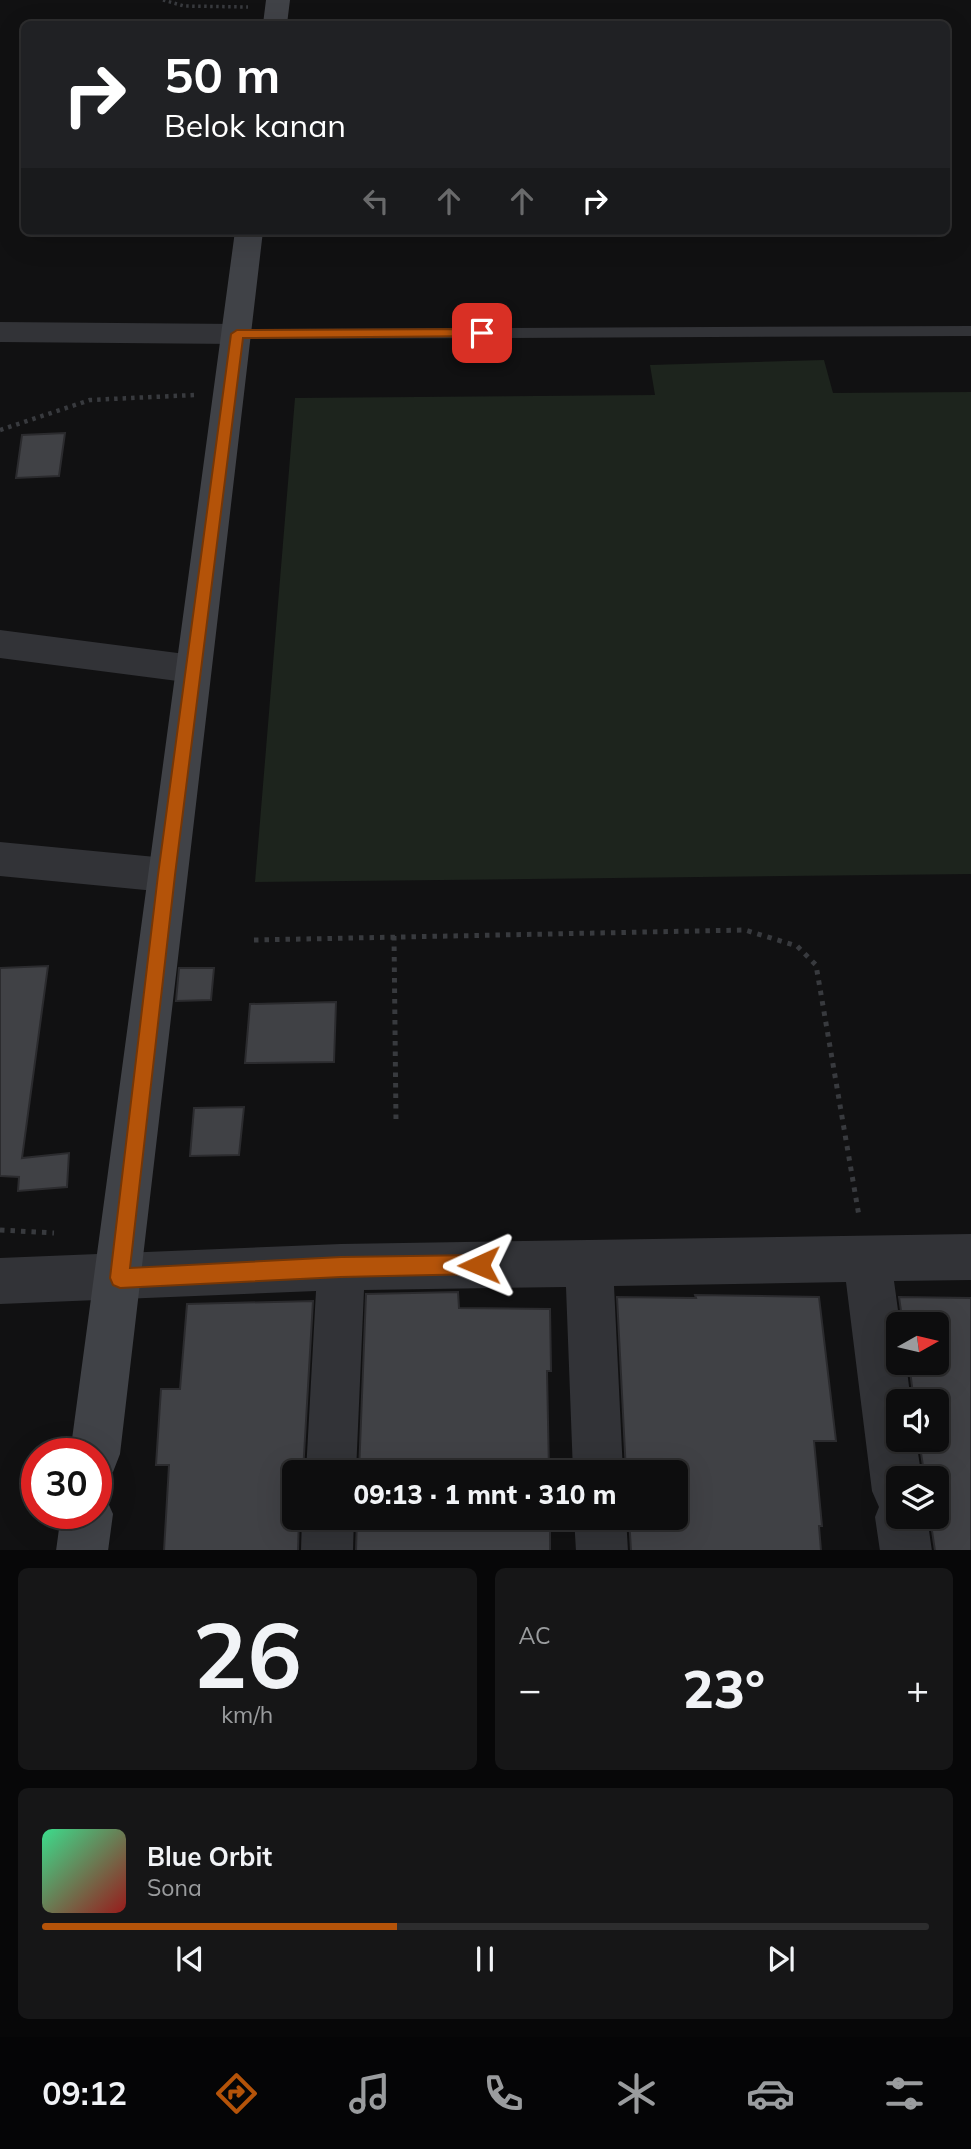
<!DOCTYPE html>
<html lang="id">
<meta charset="utf-8">
<style>
:root{--surface:#0d0d0e;--page:#161617;--text:#f1f3f6;--muted:#9a9c9e;--line:#2d2d2e;--accent:#b45309}
body{margin:0;font-family:Mulish,sans-serif;background:var(--page);color:var(--text);height:100vh;display:flex;flex-direction:column;font-size:26px;white-space:nowrap}
*{box-sizing:border-box;margin:0}
p{font-size:23px;color:var(--muted)}
.icon{flex:none;width:38px;height:38px;fill:none;stroke:currentColor;stroke-width:2;stroke-linecap:round;stroke-linejoin:round}
.map{position:relative;height:1550px;overflow:hidden}
.details{display:flex;flex-direction:column;gap:18px;padding:18px;background:#070708;flex:1}
.details>*{flex:none}
.banner{position:absolute;left:21px;top:21px;width:929px;height:214px;border-radius:10px;box-shadow:0 7px 28px #0002,0 0 0 2px var(--line);background:#202124;color:#fff;overflow:hidden}
.needle{width:46px;rotate:82deg}
.buttons{position:absolute;left:886px;top:1312px;display:grid;gap:14px}
.buttons a{display:grid;place-items:center;width:63px;height:63px;border-radius:10px;background:var(--surface);box-shadow:0 7px 28px #0002,0 0 0 2px var(--line);font-size:35px}
.speed{position:absolute;left:21px;top:1438px;display:flex;gap:14px;font-size:35px;font-weight:700;text-align:center}
.speed>*{display:grid;place-content:center;width:91px;height:91px;border-radius:50%;background:var(--surface);box-shadow:0 7px 28px #0002,0 0 0 2px var(--line);line-height:1}
.speed .limit{border:10px solid #d22;background:#fff;color:#111}
.pin{position:absolute;display:grid;place-items:center;width:60px;height:60px;color:#fff;margin:-30px;border-radius:14px;box-shadow:0 4px 10px #0006}
.me{position:absolute;width:77px;margin:-38px;rotate:269deg;stroke-linejoin:round;filter:drop-shadow(0 0 5px #0008)}
.turn{display:flex;align-items:center;gap:24px;height:147px;padding:0 28px;font-size:32px}
.turn .icon{width:91px;height:91px;stroke-width:2.5}
.turn b{display:block;font-size:49px;line-height:60px}
.lanes{display:flex;align-items:center;height:66px;padding:0 28px;background:#0003;justify-content:center;gap:35px;direction:ltr}
.lanes .off{opacity:.35}
.big{font-size:52px;font-weight:800;line-height:1.1}
.details .card{flex:1;display:flex;flex-direction:column;justify-content:center;gap:10px;min-width:0;padding:0 24px;border-radius:10px;background:var(--page)}
.details .dial{align-items:center;gap:0}
.dial b{font-size:91px;line-height:1}
.song{display:flex;align-items:center;gap:21px}
.cover{width:84px;height:84px;border-radius:10px;background:linear-gradient(135deg,hsl(150 70% 55%),hsl(0 70% 35%))}
.played{height:7px;border-radius:4px;background:linear-gradient(90deg,var(--accent) 40%,var(--line) 40%)}
.keys{display:flex;justify-content:space-around;direction:ltr}
.heat{display:flex;justify-content:space-between;align-items:center;font-size:38px;direction:ltr}
.details .tiles{flex:1;display:grid;gap:18px;grid-template-columns:1fr 1fr}
.card:last-child{grid-column:span 2}
.trip{position:absolute;left:282px;top:1460px;width:406px;height:70px;border-radius:10px;background:var(--surface);box-shadow:0 7px 28px #0002,0 0 0 2px var(--line);font-weight:800;line-height:70px;text-align:center}
.dock{display:flex;height:112px;justify-content:space-around;align-items:center;background:#050506;color:var(--muted)}
.dock .icon{width:49px;height:49px}
.dock .selected{color:var(--accent)}
.dock b{font-size:32px;color:var(--text)}
.map>svg:first-child{display:block}
</style>
<div class="map">
<svg width="971" height="1551" viewBox="0 0 971 1551">
<rect width="100%" height="100%" fill="#111112"/>
<path fill="#1d241d" d="M824,360L833,393L971,392V874L255,882L295,398L655,395L650,365Z"/>
<path fill="#404145" stroke="#2b2b2e" stroke-width="2" d="M65,433L59,476L16,478L22,435Z
M48,966L22,1158L69,1153L67,1187L18,1191L19,1177L0,1176V968Z
M179,968H214L211,1000L176,1001Z
M336,1002L334,1062L245,1063L250,1004Z
M244,1107L239,1155L190,1156L194,1108Z
M458,1292L459,1308L550,1309L551,1371H547L549,1472H359L366,1294Z
M695,1295L819,1297L836,1441H814L822,1526H819L821,1551H631L629,1517H676V1472H626L617,1297L696,1298Z
M899,1297L971,1298V1551H935L930,1517H936V1479H925L919,1440H936V1402H914L909,1363H936V1325H903Z
M313,1301L303,1472H294V1517H299L298,1551H164L169,1465H156L161,1389H180L187,1304Z
M357,1517H550V1551H356Z"/>
<g fill="none" stroke-linecap="round" stroke-linejoin="round">
<path stroke="#383a3e" stroke-width="3.5" stroke-dasharray="2.5 3.5" stroke-linecap="butt" d="M163,0L184,6L248,7"/>
<path stroke="#383a3e" stroke-width="4.5" stroke-dasharray="3.5 5" stroke-linecap="butt" d="M0,430L90,400L194,395"/>
<path stroke="#383a3e" stroke-width="5" stroke-dasharray="4.5 6" stroke-linecap="butt" d="M394,936L396,1122
M254,940L745,930L797,946L816,965L859,1216
M0,1230L54,1233"/>
<path fill="#323337" fill-rule="evenodd" d="M971,326V336L237,339L229,334L237,329Z"/>
<path fill="#323337" fill-rule="evenodd" d="M0,322L237,324L248,327L252,334L248,341L237,344L0,342Z
M0,630L193,655L206,659L211,669L206,679L193,683L0,658Z
M0,842L166,858L180,863L186,875L180,887L166,892L0,876Z
M971,1234V1280L894,1281L900,1325H898V1363H906L911,1402H898V1440H916L922,1479H898V1517H927L932,1551H880L875,1517L879,1507L872,1491L846,1282L614,1286L623,1472H573L566,1287L364,1290L356,1472H306L316,1291L0,1304V1258L341,1244Z
M302,1517H354L353,1551H301Z
M574,1517H626L628,1551H576Z"/>
<path fill="#404247" fill-rule="evenodd" d="M266,0H290L287,24H263Z
M235,231H263L120,1454L113,1472L96,1479V1454H70Z
M96,1492L105,1496L113,1514L108,1551H56L61,1514H96Z"/>
</g>
<path fill="#b45309" stroke="#753606" stroke-width="2" d="M482,329L488,333L486,336L243,338L175,875L130,1268L341,1257L479,1255L486,1258L488,1265L486,1271L479,1274L341,1277L120,1288L113,1285L110,1278L158,875L231,334L237,330Z"/>
</svg>
<div class="buttons">
<a><svg class="needle" viewBox="-14 -14 28 28"><path d="M0-13l5 13h-10z" fill="#e53935"/><path d="M0 13l5-13h-10z" fill="#9a9c9e"/></svg></a>
<a><svg class="icon" aria-label="sound" viewBox="0 0 24 24"><path d="M4 9h4l5-4v14l-5-4H4zM17 9q2 3 0 6"/></svg></a>
<a><svg class="icon" aria-label="layers" viewBox="0 0 24 24"><path d="M12 4l9 5-9 5-9-5zM3 14l9 5 9-5"/></svg></a>
</div>
<div class="speed"><div class="limit">30</div></div>
<div class="pin" style="left:482px;top:333px;background:#d93025"><svg class="icon" aria-label="arrive" viewBox="0 0 24 24"><path d="M6 21V4h12l-3 4 3 4H6"/></svg></div>
<svg class="me" style="left:479px;top:1265px" viewBox="-20 -20 40 40"><path d="M0-17L14 15 0 8-14 15z" fill="#b45309" stroke="#fff" stroke-width="4"/></svg>
<div class="trip">09:13 · 1 mnt · 310 m</div>
<div class="banner">
<div class="turn"><svg class="icon" aria-label="right" viewBox="0 0 24 24"><path d="M7 20v-9h11M14 6l5 5-5 5"/></svg><div><b>50 m</b>Belok kanan</div></div>
<div class="lanes"><svg class="icon off" aria-label="left" viewBox="0 0 24 24"><path d="M17 20v-9H6M10 6l-5 5 5 5"/></svg><svg class="icon off" aria-label="ahead" viewBox="0 0 24 24"><path d="M12 20V5M6 11l6-6 6 6"/></svg><svg class="icon off" aria-label="ahead" viewBox="0 0 24 24"><path d="M12 20V5M6 11l6-6 6 6"/></svg><svg class="icon" aria-label="right" viewBox="0 0 24 24"><path d="M7 20v-9h11M14 6l5 5-5 5"/></svg></div>
</div>
</div>
<section class="details">
<div class="tiles">
<div class="card dial"><b>26</b><p>km/h</p></div>
<div class="card"><p>AC</p>
<div class="heat"><a>−</a><b class="big">23°</b><a>+</a></div>
</div>
<div class="card">
<div class="song"><i class="cover"></i><div><b>Blue Orbit</b><p>Sona</p></div></div>
<div class="played"></div>
<div class="keys"><svg class="icon" aria-label="previous" viewBox="0 0 24 24"><path d="M18 5L8 12l10 7zM5 5v14"/></svg><svg class="icon" aria-label="pause" viewBox="0 0 24 24"><path d="M8 5v14M16 5v14"/></svg><svg class="icon" aria-label="next" viewBox="0 0 24 24"><path d="M6 5l10 7-10 7zM19 5v14"/></svg></div>
</div>
</div>
</section>
<nav class="dock">
<b>09:12</b>
<svg class="icon selected" aria-label="directions" viewBox="0 0 24 24"><path d="M12 3l9 9-9 9-9-9zM9 14v-3h6M13 9l2 2-2 2"/></svg>
<svg class="icon" aria-label="music" viewBox="0 0 24 24"><path d="M9 18V5l10-2v13"/><circle cx="6" cy="18" r="3"/><circle cx="16" cy="16" r="3"/></svg>
<svg class="icon" aria-label="phone" viewBox="0 0 24 24"><path d="M5 4h4l2 5-3 2q2 4 5 5l2-3 5 2v4C11 20 4 13 5 4z"/></svg>
<svg class="icon" aria-label="climate" viewBox="0 0 24 24"><path d="M12 3v18M4 7l16 10M4 17L20 7"/></svg>
<svg class="icon" aria-label="car" viewBox="0 0 24 24"><path d="M5 17H2v-5l4-1 3-4h7l3 4 3 1v5h-3M9 17h6M6 11h13"/><circle cx="7" cy="17" r="2"/><circle cx="17" cy="17" r="2"/></svg>
<svg class="icon" aria-label="filters" viewBox="0 0 24 24"><path d="M4 7h16M4 17h16"/><circle cx="9" cy="7" r="2"/><circle cx="15" cy="17" r="2"/></svg>
</nav>
